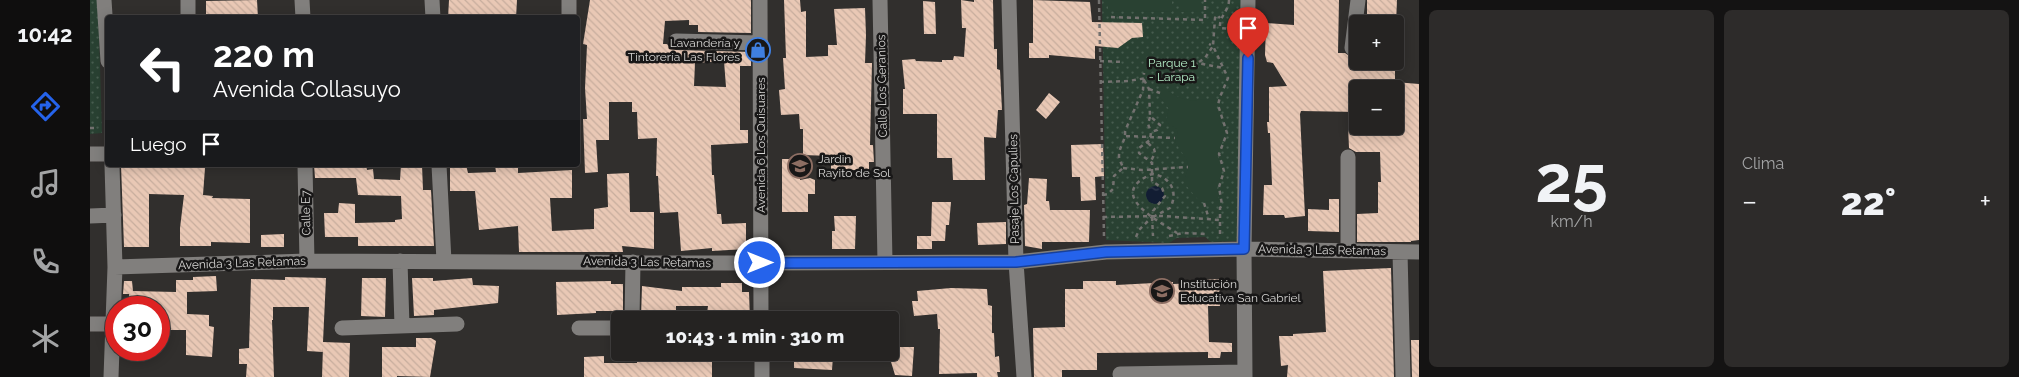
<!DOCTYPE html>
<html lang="es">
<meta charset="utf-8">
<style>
:root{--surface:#252322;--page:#2d2b2a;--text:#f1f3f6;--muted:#a3a4a5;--line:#424040;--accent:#2563eb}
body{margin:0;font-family:Raleway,sans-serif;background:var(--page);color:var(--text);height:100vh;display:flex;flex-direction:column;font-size:19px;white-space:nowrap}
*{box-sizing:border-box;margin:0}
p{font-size:16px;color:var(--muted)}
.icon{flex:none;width:28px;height:28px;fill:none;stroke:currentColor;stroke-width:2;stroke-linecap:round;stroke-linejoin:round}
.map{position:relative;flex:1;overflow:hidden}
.side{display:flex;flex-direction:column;gap:10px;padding:10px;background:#141313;width:600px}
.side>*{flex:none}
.banner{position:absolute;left:15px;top:15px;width:475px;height:152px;border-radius:5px;box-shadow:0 2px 12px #0003,0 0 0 1px var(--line);background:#202124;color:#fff;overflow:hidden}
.buttons{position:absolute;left:1259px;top:15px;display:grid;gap:10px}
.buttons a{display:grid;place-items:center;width:55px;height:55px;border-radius:5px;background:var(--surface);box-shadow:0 2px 12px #0003,0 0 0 1px var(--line);font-size:25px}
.speed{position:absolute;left:15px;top:296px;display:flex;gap:10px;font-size:25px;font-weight:700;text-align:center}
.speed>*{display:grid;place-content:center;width:65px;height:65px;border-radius:50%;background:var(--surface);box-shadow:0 2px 12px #0003,0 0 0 1px var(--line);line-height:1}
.speed .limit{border:8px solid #d22;background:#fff;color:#111}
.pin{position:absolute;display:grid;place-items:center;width:42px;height:42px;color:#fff;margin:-51px -21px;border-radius:50% 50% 50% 0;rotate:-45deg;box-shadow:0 0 5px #0007}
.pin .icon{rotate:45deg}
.me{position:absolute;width:55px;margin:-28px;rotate:90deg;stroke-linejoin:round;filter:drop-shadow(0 0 4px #0008)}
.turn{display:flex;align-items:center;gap:18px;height:105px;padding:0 25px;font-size:22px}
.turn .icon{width:65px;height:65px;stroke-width:2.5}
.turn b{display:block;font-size:35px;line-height:42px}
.then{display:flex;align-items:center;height:48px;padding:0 25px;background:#0003;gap:10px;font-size:19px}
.big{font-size:38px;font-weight:800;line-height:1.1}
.side .card{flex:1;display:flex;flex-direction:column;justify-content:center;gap:8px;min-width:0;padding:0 18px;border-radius:8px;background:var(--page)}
.side .dial{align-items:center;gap:0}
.dial b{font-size:65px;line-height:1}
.heat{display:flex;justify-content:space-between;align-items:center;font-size:28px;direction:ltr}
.side .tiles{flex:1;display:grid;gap:10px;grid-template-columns:repeat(2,1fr)}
.trip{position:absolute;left:521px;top:311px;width:288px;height:50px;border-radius:5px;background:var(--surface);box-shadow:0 2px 12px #0003,0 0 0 1px var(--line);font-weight:800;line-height:50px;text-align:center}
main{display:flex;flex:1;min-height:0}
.menu{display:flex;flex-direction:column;width:90px;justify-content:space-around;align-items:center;background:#0f0e0e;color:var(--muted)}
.menu .icon{width:35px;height:35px}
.menu .on{color:var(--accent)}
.menu b{font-size:22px;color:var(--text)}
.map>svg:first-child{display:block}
</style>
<main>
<nav class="menu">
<b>10:42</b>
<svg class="icon on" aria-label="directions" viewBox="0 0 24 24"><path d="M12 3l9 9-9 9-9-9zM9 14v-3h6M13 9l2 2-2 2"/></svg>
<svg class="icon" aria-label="music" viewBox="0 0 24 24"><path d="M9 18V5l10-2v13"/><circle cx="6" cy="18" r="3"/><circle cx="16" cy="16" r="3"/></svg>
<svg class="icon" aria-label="phone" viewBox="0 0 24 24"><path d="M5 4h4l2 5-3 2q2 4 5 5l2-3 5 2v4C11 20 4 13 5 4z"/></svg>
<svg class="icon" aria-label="climate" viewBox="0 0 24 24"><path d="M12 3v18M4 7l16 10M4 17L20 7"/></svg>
</nav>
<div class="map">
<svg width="1329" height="377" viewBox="0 0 1329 377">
<defs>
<pattern id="park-dots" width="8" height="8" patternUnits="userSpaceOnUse" patternTransform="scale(1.25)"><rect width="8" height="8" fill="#294132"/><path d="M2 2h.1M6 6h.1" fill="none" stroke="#475c4f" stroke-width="1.8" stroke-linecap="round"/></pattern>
<pattern id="water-ripples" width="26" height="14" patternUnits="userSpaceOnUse" patternTransform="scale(1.25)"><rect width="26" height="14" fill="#121d33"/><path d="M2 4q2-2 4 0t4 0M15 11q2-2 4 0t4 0" fill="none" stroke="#343d50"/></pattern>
<pattern id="building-back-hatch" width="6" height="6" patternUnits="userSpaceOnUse" patternTransform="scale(1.25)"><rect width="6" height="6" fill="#e9c8b5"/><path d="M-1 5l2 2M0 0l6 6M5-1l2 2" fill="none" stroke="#c7ad9d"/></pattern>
</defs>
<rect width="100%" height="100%" fill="#312f2d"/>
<path fill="url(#park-dots)" d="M0,0H8L12,133L0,134Z
M1012,0H1151L1149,239L1146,241L1121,242L1115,237L1087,238L1079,243L1016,240Z"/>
<path fill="#294132" d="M1018,0H1082V12L1018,11Z
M1090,0H1111V11L1090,12Z
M1073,88C1081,93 1089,99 1099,100C1108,101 1118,97 1126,102L1127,112L1136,133L1127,154L1132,170L1127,189L1129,200L1110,202L1095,184V177L1098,168L1097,160L1085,142L1088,130L1079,124L1076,120L1079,109L1070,97V89Z"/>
<path fill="url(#water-ripples)" d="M1056 195a9 9 0 1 1 18 0a9 9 0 1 1-18 0Z"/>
<path fill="url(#building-back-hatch)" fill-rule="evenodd" d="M167,0L168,18H116V1Z
M359,0H427L426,18H358Z
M500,0H661V33L608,32V25H599V20L575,21L573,44H577L581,49L586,50L661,52V66H650V130H658V143L621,145L622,175H624L627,214H631L632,224L656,223V249L622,251V248L591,251L588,212L570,213L568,176H566L567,138L548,139L547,112H542V102H519V140H506L508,172L495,173L493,119H497L495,88L497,45L493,44ZM634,61L636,87L604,86L605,63Z
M694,0H710L711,12L716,11V57L738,56V45H747L744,9L775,8L776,35L775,63H782L780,145H783L784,162H779V170H741V156L713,155V129H710L709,114L691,115L689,90L695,89L693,58H696Z
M871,0L884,2V0H903L904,49H907V69L910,70L912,110H908L906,138L894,137L895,180H863L862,158H847V114H813V89H815L812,60L825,59L826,61L852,62V60H863L864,56L874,57L876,28H872Z
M943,0L1000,2L1002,22L1052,23L1053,37L1042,38L1028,48L1005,46V59L959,55V58H939V43H943Z
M1204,0H1249L1248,53H1255L1261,57L1268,55V61H1305V80H1270V83H1268V112L1211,111L1210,114L1215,216L1195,218L1194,215H1173L1174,185H1182L1180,133H1178L1177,122H1179V87L1197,86L1183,63L1177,62L1175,55L1176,23L1204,25Z
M1277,0H1307L1306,24H1277Z
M833,1L845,2L846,34H834Z
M1305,82L1329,84V240L1321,241V242H1267V214L1288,213V182H1291L1290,152H1266L1259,148L1258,126H1305Z
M959,93L970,102L956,119L946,110Z
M1013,144L1014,176L1005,177L1006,200L991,201L990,177H982L981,145Z
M692,159H710V180L720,178L725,180V194H718V212H692Z
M31,165H88V167L115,168L113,195L123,196L122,198L160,199V243L121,242V246H90V228L94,195L59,194V247H34Z
M224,165H276L277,170L283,169L284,179L310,180L311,165H332L333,190H341L344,246H268V237H235L234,213H248L249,203L265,204V223L305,222V220L312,219L311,196L268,195L266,178H225Z
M360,165H376L378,173L406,172L405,165H428V173L482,170V198H460L462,231L504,229V209L518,207L517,174L539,173L540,212H564V249L532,246L533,252H429L428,226L389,230L385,191H360Z
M939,178L957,179L956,201H959L960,210H1000L999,242H952V249L935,246L934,205L937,204Z
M1239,199H1249V232L1218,231V209L1239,210Z
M842,202H861L859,225H856L855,241H842V249H827V236H841Z
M744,216H766L765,249H742V231H745Z
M916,222V244L888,245L887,223Z
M194,234V247H171V235Z
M1301,268L1304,377H1197L1198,365L1191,366L1189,336H1203V334L1236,332L1233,271Z
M126,276L127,291L97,292V314L119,315V326L124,327L122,357L96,355V330H74V308H40L39,294H33L34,281H42L43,291L86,292V280H103V277Z
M195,277L236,278L233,342L260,343L259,377H232L233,347V352L217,351L219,307H183V320H182L184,377H156L157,364H149V349L159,348L161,279L195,280Z
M272,278H296L295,317L271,316Z
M322,278H343V281L382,278L383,285L409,286L408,303L344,310V315L324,316Z
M1129,279L1130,306H1118L1119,342L1142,343V352H1131L1130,358H1118V352L1007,353V370H972V377H944L943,328L975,327V289H993V281H1026V285L1083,282V284L1109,283V280Z
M521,281V284H533V311H506V313L467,315L466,282Z
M631,283H652V292H659L660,320H616L618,306H586V320H569L551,317L552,286L592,291V287H631Z
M861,288L897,289L898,305L902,306V333H904L905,357L909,356L910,372H907L908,377H887V373L849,374L850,329H848L847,314L824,316L822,301H828L827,291Z
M326,338H341L346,341L340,377L307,376V377H292V347H326Z
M1321,340H1329V377H1322Z
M800,347H824L822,376L805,375L798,352H800Z
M547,352H605V358L622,359V377H494V357L514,356V363H547Z
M704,352H721V355L743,356L742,370L704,368Z"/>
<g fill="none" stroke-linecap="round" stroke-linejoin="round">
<path stroke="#73716f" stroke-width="2.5" stroke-dasharray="4 4" stroke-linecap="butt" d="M1009,0L1014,237
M1139,0C1139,11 1129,16 1130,28L1143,29
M1021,17L1115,20V0
M1010,61L1034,62
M1109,62L1115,58L1123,46L1119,44
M1010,82L1038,81L1076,75L1108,63L1133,68
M1059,89L1070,93
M1060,117L1058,124L1061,132
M0,128H7
M1036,136L1085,138
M1058,143L1064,149L1065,153L1061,161
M1033,168L1052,170L1098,167
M1013,195L1018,194L1023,189L1024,176L1033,168C1032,164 1029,160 1029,156C1029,146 1036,141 1035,131L1053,90L1054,73
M1114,203L1119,219
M1013,217L1072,216L1130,220
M1062,217L1063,236
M1063,217L1080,208C1089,192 1080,176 1062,174C1015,194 1067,220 1087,233
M1130,234V208L1132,205L1129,187L1134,171L1129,154L1137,133L1128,105L1130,97L1138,78L1123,46L1125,18L1127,15L1130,18
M1079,236L1093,233L1116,234
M1046,237L1049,230L1062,217L1063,211L1075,196L1072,188L1062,181V163L1049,153V148L1060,140L1061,132L1067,130L1070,125L1060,116L1059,89L1053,78"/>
<path stroke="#817f7d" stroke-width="15" d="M14,0L18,61
M98,0V18
M212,0L213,18
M342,0L343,18
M670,0L671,320
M790,0L795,262
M919,0L926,262L934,377
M479,18V0
M586,41L671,43
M1262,48L1268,0
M0,154H18
M215,165L217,261
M349,165L354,261
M0,216L24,215
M1258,251V157
M1310,252L1313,377
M310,261L312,326
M25,267L217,261L670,263L926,262L1016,252L1154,249L1329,252
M542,320L543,262
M0,324H24
M252,328L367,324
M489,328H530
M672,352V377
M1030,374L1155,372
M21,377L25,267L22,165
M1155,377L1154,249L1158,0"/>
</g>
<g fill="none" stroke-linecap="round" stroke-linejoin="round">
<defs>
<path id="route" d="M670,263L926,262L1016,252L1154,249L1158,58"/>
</defs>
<use href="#route" stroke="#184099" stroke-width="12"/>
<use href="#route" stroke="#2563eb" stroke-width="9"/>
</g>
<defs>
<symbol id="shop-ring" viewBox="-11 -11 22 22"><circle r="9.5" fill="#181717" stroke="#3f7fe0" stroke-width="1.5"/><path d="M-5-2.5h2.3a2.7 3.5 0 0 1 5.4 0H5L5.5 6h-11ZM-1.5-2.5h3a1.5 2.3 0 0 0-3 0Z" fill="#3f7fe0"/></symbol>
<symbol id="school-ring" viewBox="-11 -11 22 22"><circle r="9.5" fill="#181717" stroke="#8d6e63" stroke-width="1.5"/><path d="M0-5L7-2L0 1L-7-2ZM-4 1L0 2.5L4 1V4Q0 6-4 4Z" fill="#8d6e63"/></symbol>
</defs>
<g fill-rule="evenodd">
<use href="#shop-ring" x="654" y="36" width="28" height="28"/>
<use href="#school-ring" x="696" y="152" width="28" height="28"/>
<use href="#school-ring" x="1058" y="277" width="28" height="28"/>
</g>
<g text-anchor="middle" stroke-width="5" stroke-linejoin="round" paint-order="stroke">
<g font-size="12" fill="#d6d5d3" stroke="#181717" text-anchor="start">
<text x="650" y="47" text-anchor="end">Lavandería y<tspan x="650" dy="14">Tintorería Las Flores</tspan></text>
<text x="728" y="163">Jardin<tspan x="728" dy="14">Rayito de Sol</tspan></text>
<text x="1090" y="288">Institución<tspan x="1090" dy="14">Educativa San Gabriel</tspan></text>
</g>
<g font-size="12" fill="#b4ecc7" stroke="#181717">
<text x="1082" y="67">Parque 1<tspan x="1082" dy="14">- Larapa</tspan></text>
</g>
<g font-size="12" fill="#d6d5d3" stroke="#181717">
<text transform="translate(792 86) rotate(-91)" y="4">Calle Los Geranios</text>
<text transform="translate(671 145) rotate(-90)" y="4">Avenida 6 Los Quisuares</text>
<text transform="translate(924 189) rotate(-91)" y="4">Pasaje Los Capulies</text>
<text transform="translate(216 213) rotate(-91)" y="4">Calle E7</text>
<text transform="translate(1232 250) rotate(1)" y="4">Avenida 3 Las Retamas</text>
<text transform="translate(557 262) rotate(1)" y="4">Avenida 3 Las Retamas</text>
<text transform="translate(152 263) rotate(-2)" y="4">Avenida 3 Las Retamas</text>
</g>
</g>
</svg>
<div class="buttons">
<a>+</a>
<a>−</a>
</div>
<div class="speed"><div class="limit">30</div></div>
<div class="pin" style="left:1158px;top:58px;background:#d93025"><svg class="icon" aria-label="arrive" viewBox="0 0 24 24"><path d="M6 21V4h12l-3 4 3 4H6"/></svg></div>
<svg class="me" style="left:670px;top:263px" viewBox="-20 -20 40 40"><circle r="17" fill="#2563eb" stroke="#fff" stroke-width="3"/><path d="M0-11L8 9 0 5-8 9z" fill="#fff"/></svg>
<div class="trip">10:43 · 1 min · 310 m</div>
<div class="banner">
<div class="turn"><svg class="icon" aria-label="left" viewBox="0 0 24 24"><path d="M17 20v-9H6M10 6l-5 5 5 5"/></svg><div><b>220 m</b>Avenida Collasuyo</div></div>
<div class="then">Luego<svg class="icon" aria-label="arrive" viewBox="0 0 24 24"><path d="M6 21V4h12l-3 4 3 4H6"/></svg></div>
</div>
</div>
<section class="side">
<div class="tiles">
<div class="card dial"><b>25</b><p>km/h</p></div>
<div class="card"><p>Clima</p>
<div class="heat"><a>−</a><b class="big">22°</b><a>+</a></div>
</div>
</div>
</section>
</main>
